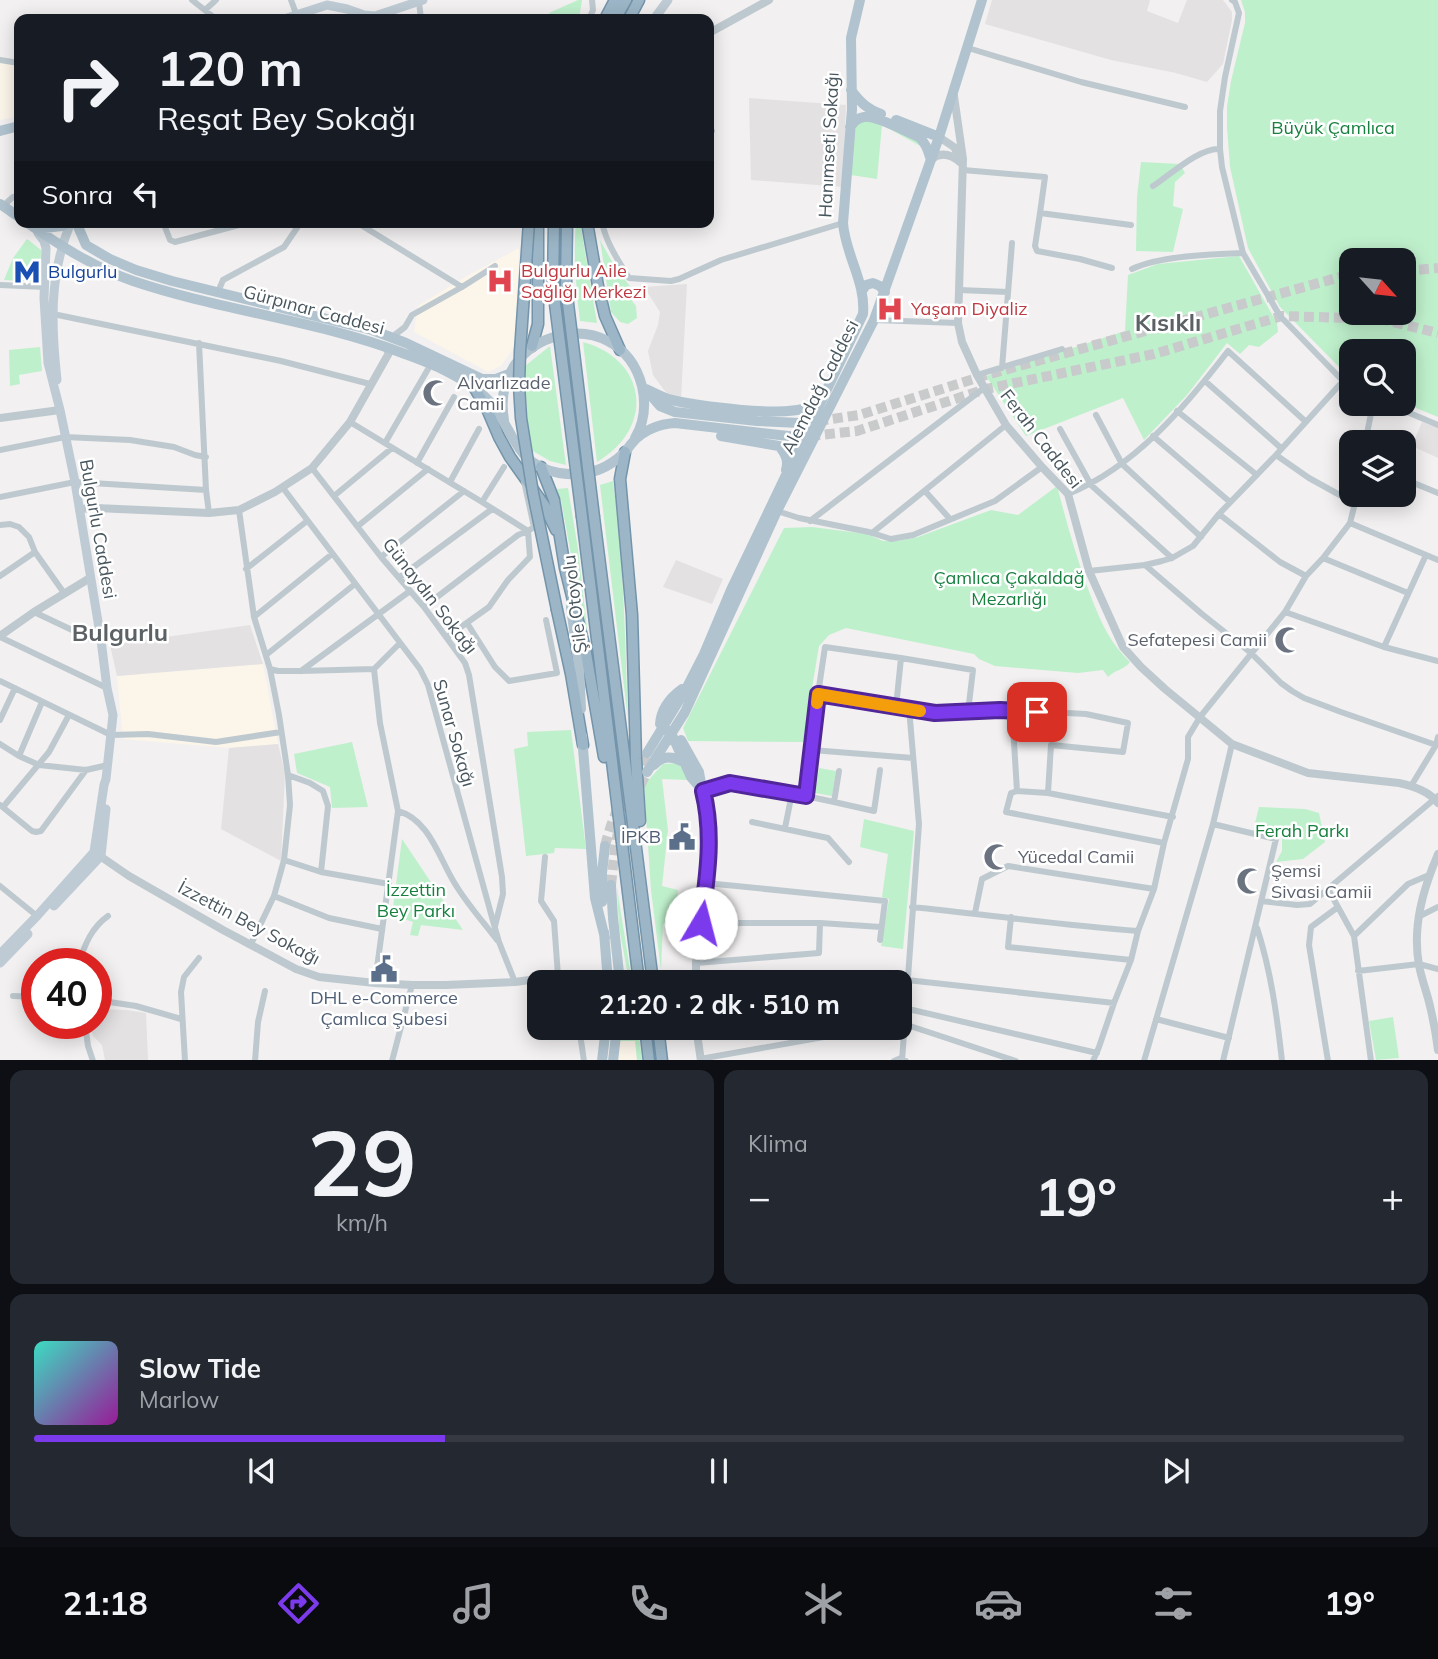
<!DOCTYPE html>
<html lang="tr">
<meta charset="utf-8">
<style>
:root{--surface:#171b24;--page:#242831;--text:#f1f3f6;--muted:#9ea1a6;--line:#363941;--accent:#7c3aed}
body{margin:0;font-family:Mulish,sans-serif;background:var(--page);color:var(--text);height:100vh;display:flex;flex-direction:column;font-size:26px;white-space:nowrap}
*{box-sizing:border-box;margin:0}
p{font-size:23px;color:var(--muted)}
.icon{flex:none;width:38px;height:38px;fill:none;stroke:currentColor;stroke-width:2;stroke-linecap:round;stroke-linejoin:round}
.map{position:relative;height:1060px;overflow:hidden}
.panel{display:flex;flex-direction:column;gap:10px;padding:10px;background:#0d0f14;flex:1}
.panel>*{flex:none}
.banner{position:absolute;left:14px;top:14px;width:700px;height:214px;border-radius:14px;box-shadow:0 4px 18px #0003;background:#171b24;color:var(--text);overflow:hidden}
.needle{width:46px;rotate:117deg}
.buttons{position:absolute;left:1339px;top:248px;display:grid;gap:14px}
.buttons a{display:grid;place-items:center;width:77px;height:77px;border-radius:14px;background:var(--surface);box-shadow:0 4px 18px #0003;font-size:35px}
.speed{position:absolute;left:21px;top:948px;display:flex;gap:14px;font-size:35px;font-weight:700;text-align:center}
.speed>*{display:grid;place-content:center;width:91px;height:91px;border-radius:50%;background:var(--surface);box-shadow:0 4px 18px #0003;line-height:1}
.speed .limit{border:10px solid #d22;background:#fff;color:#111}
.pin{position:absolute;display:grid;place-items:center;width:60px;height:60px;color:#fff;margin:-30px;border-radius:14px;box-shadow:0 4px 10px #0006}
.me{position:absolute;width:77px;margin:-38px;rotate:8deg;stroke-linejoin:round;filter:drop-shadow(0 0 5px #0008)}
.turn{display:flex;align-items:center;gap:24px;height:147px;padding:0 28px;font-size:32px}
.turn .icon{width:91px;height:91px;stroke-width:2.5}
.turn b{display:block;font-size:49px;line-height:60px}
.then{display:flex;align-items:center;height:66px;padding:0 28px;background:#0003;gap:14px;font-size:26px}
.big{font-size:52px;font-weight:700;line-height:1.1}
.panel .card{flex:1;display:flex;flex-direction:column;justify-content:center;gap:10px;min-width:0;padding:0 24px;border-radius:14px;background:var(--page)}
.panel .dial{align-items:center;gap:0}
.dial b{font-size:91px;line-height:1}
.song{display:flex;align-items:center;gap:21px}
.cover{width:84px;height:84px;border-radius:10px;background:linear-gradient(135deg,hsl(170 70% 55%),hsl(300 70% 35%))}
.played{height:7px;border-radius:4px;background:linear-gradient(90deg,var(--accent) 30%,var(--line) 30%)}
.keys{display:flex;justify-content:space-around;direction:ltr}
.heat{display:flex;justify-content:space-between;align-items:center;font-size:38px;direction:ltr}
.panel .tiles{flex:1;display:grid;gap:10px;grid-template-columns:1fr 1fr}
.card:last-child{grid-column:span 2}
.trip{position:absolute;left:527px;top:970px;width:385px;height:70px;border-radius:14px;background:var(--surface);box-shadow:0 4px 18px #0003;font-weight:700;line-height:70px;text-align:center}
.dock{display:flex;height:112px;justify-content:space-around;align-items:center;background:#090b0e;color:var(--muted)}
.dock .icon{width:49px;height:49px}
.dock .on{color:var(--accent)}
.dock b{font-size:32px;color:var(--text)}
.map>svg:first-child{display:block}
</style>
<div class="map">
<svg width="1438" height="1061" viewBox="0 0 1438 1061">
<rect width="100%" height="100%" fill="#f2f0f0"/>
<path fill="#fcf5ea" d="M0,61L19,63V116L0,120Z
M519,248L517,343L501,366L488,372L414,332L418,306L467,276Z
M263,664L278,744L229,748L123,739L117,676Z
M618,1041H635L637,1060L616,1061Z"/>
<path fill="#e3e1e2" d="M992,0H1150L1147,11L1178,23L1187,0H1223L1232,12V20L1223,64L1207,82L1176,73L1111,60L985,24Z
M749,98L846,105L843,187L751,180Z
M687,284L681,399L669,395L664,390L653,375L648,351L658,325L660,312L644,287Z
M1422,422L1438,428V458L1412,446Z
M676,560L723,579L712,604L663,587Z
M250,625L263,664L117,676L110,645Z
M278,744L285,773L281,861L221,829L229,748Z
M96,1009L127,1010L146,1013L148,1060H105L102,1045L93,1036L90,1024H96Z"/>
<path fill="#bff0cc" fill-rule="evenodd" d="M578,0H582L579,19H553L549,13Z
M1241,0H1438V417L1404,403V352H1351V376L1342,370L1280,307L1248,248L1230,167L1227,127V106L1231,81L1245,23V12ZM1351,261H1404V313H1351Z
M869,115L927,135L924,148L882,125L877,179L851,175L855,120Z
M1141,162L1180,164L1185,173L1175,182L1173,206L1183,209L1173,252L1136,251L1137,197Z
M576,222H580L597,323L580,321C576,288 573,255 576,222Z
M27,239L41,250L40,282L4,280L13,258Z
M600,240L614,265L632,289L627,294L636,306L637,318L628,324L620,322L611,312Z
M1239,256L1277,323L1278,332L1259,347L1249,345L1240,354L1227,343L1187,395L1144,440L1123,398L1026,436L986,376L1125,331L1128,275L1158,264Z
M583,342C648,360 655,428 597,462Z
M550,346L566,465L550,461L531,450L527,421L525,366Z
M40,347L42,371L19,375L20,384L10,386L9,350Z
M613,481C624,560 625,640 628,720L600,485Z
M1057,486C1066,520 1075,553 1087,586C1098,615 1107,640 1130,662C1123,671 1116,669 1108,677L1103,670L1078,673L995,666L979,659L974,654L846,628L829,635L819,646L803,742L688,741L683,728L784,528L812,527L867,534L883,541H897L918,537L991,510L1018,515Z
M568,488L578,549L588,637L574,583L576,582L561,500L559,499L557,489Z
M571,730L586,849L555,848L554,853L526,856L514,749L528,746L527,732Z
M352,742L368,807L332,808L330,787L297,773L294,754Z
M677,763L683,769L688,780L662,779L668,830L662,886L678,890L675,920L663,924L661,970L651,890L644,785L663,764Z
M819,768L836,771L832,796L815,793Z
M1259,807L1305,809L1319,813L1325,842L1303,859L1276,862L1282,851V836L1254,827Z
M864,819L914,831L903,949L881,946L889,899L882,897L888,854L860,847Z
M402,839L463,930L421,925L418,936L410,935L413,922L392,915Z
M617,888L632,982H627L628,976L619,927Z
M1393,1017L1399,1058L1376,1060L1369,1021Z
M620,1027H638L642,1060H637L635,1041H618Z"/>
<g fill="none" stroke-linecap="round" stroke-linejoin="round">
<path stroke="#c8cacc" stroke-width="10" stroke-dasharray="10 5" stroke-linecap="butt" d="M1404,271L1438,268
M818,421L859,415L983,376L1351,274
M810,436L857,431L986,389L1154,354L1282,316L1381,319L1438,333
M605,846C614,810 629,785 647,753
M611,885L615,848L619,828L647,772"/>
<defs>
<path id="trunk" d="M605,19L615,0
M615,19L626,0
M629,19L639,0
M587,222L598,286L605,316L620,350
M566,287L567,222
M553,288L554,222
M532,346L538,324V222
M474,387L487,409L499,437L510,457L544,505L556,530
M625,452L620,479L632,615L636,759L640,821
M541,467L554,500L565,568L586,653L604,757
M582,517L639,982
M594,517L653,982
M557,610L571,674L583,745
M645,1027L649,1061
M658,1027L662,1061"/>
</defs>
<use href="#trunk" stroke="#7394aa" stroke-width="13"/>
<path stroke="#bec9cf" stroke-width="6" d="M192,0L216,19
M291,0L298,19
M1232,0L1235,2L1239,13L1225,77L1220,111V149L1222,167L1243,253L1280,316L1343,381L1351,385
M419,2L421,19
M205,10L216,0
M589,19L593,10L592,0
M968,48L1081,82L1185,107
M0,60L19,63
M709,130L712,131
M963,170L1045,177L1040,213L1131,225
M1153,186C1170,175 1200,147 1220,149
M3,206L13,197L19,195
M1040,213L1035,246L1037,251L1080,259L1112,268
M163,222L170,240L175,242L250,222
M356,222L462,287
M602,222C606,243 618,260 629,278L671,281L679,279L721,260L843,223
M1132,269C1159,256 1212,254 1243,253
M0,285L45,287
M959,290L1008,292
M218,292L223,280L284,247L301,222
M53,314L281,361L370,384
M874,320L958,323
M392,337L405,327L412,315L462,287L495,266
M199,343L206,490L209,513
M1002,368L1012,243
M977,375L1062,349
M1205,381L1281,448
M1388,404L1438,425
M1177,411L1257,475
M1096,415L1122,464L1201,537
M350,422L482,502L528,531
M1060,429L1091,485L1172,558
M1153,436L1230,502
M385,443L431,364
M1365,443L1373,404
M0,450L65,437L130,440L174,447L195,455L206,457
M1276,455L1309,478L1356,504
M417,463L454,397
M312,468L381,557L424,607L465,663L469,675L502,877L503,894L495,926
M1404,479L1438,493
M524,481L534,527L528,531
M450,482L479,429
M283,488L420,669L428,685L493,921L499,942L515,982
M925,491L950,519
M1068,494C1135,467 1185,407 1228,351L1305,421
M334,496L392,448
M0,497L75,482L206,490
M482,502L504,467
M239,510L254,617L270,669L279,715L288,775L290,805L284,860L274,896L251,944
M777,511L799,518L869,532L891,539L913,535L995,501L1042,467
M1219,514L1280,562L1306,576
M810,521L984,388
M1350,523L1438,560
M0,525L10,524L19,527L29,537L35,552L64,593
M358,526L428,469
M872,533L1006,425
M381,557L464,491
M1323,558L1408,593
M1145,565L1202,614L1251,653L1281,683L1292,691L1304,698L1341,712L1436,745
M246,569L307,521
M1089,571L1145,565L1162,561L1172,558L1193,546L1219,514L1276,455L1343,381
M0,576L35,552
M400,577L492,509
M424,607L518,535L528,531
M34,612L91,639L101,640
M1285,612L1384,647L1438,661
M254,617L332,554
M467,623L495,667L509,681L557,673L546,620
M0,637L107,688
M447,637L489,607L508,580L530,557L528,531
M1384,647L1426,555
M266,655L355,584
M901,658L973,670L968,712
M270,669L278,671H301L374,669
M374,669L380,723L398,811L375,983
M374,669L399,644
M301,671L410,591
M0,681L111,735L148,734L216,742L281,732
M818,694L825,647L901,658L896,707
M1012,710L1017,791
M0,720L15,688
M0,744L19,756L39,765L86,770L108,765
M812,750L913,758
M19,756L42,702
M839,771L834,802L874,811L880,770
M288,775L310,783L323,791L328,806L321,872
M1411,786L1436,745L1438,737
M703,791L730,783L806,796L818,694L935,714L1012,710L1086,714L1128,723L1123,752L1051,745L1048,793
M806,796L834,802
M0,805L32,831L36,832L41,831L86,770
M3,807L49,752L69,715
M398,811C431,820 440,862 457,887C469,906 484,923 497,940
M752,822L828,838L849,862
M1213,824L1276,839L1223,1061
M785,828L792,793
M1164,843L1006,812L1011,793L1017,791L1048,793L1173,817
M545,857L541,901L554,921L558,976
M284,860L321,872L389,884
M706,883L885,901L880,940
M0,886L37,916
M274,896L329,918L382,929
M1261,901L1297,905L1310,904L1438,796
M912,907C988,915 1063,925 1138,931
M1338,907L1354,936
M975,913L982,879L1008,866L1154,889
M1011,917L1008,947L1131,960
M1418,917L1438,907
M701,923H820L881,927
M1257,928C1271,971 1277,1016 1282,1061
M696,963L819,953L820,923
M78,964C85,945 91,928 108,916
M1358,971L1419,964L1438,969
M865,982L907,980L1114,1003
M13,996L37,997
M96,1000L136,1006L181,1019
M904,1008L1097,1053
M1156,1019L1229,1038
M901,1023L1016,1061
M85,1024L88,1046L93,1061
M579,1027L584,1061
M700,1059L880,1027
M185,1061L181,992L184,977L199,958
M255,1061L258,1022L265,991
M392,1061L412,985
M894,1061L901,1058L906,1061
M902,1061L919,824L909,708
M1093,1061L1099,1047L1114,1003L1131,960L1138,931L1154,889L1164,843L1188,759V737L1200,717L1285,612L1306,576L1323,558L1350,523L1357,495
M1144,1061L1213,824L1232,744
M1328,1061L1309,945L1311,927L1338,907L1328,889
M1371,1061L1354,936L1408,884L1429,875"/>
<path stroke="#bec9cf" stroke-width="8" d="M709,33L769,0
M954,96L963,159L958,323L962,342L977,375L1006,425L1042,467L1068,494L1089,571L1123,647L1141,667L1165,689L1232,744L1308,773L1399,783C1413,786 1429,791 1438,803
M939,137L954,147L961,159
M932,159C942,151 952,155 961,163
M0,418L60,410
M79,509L96,508L209,513L239,510L275,492L312,468L350,422L389,353L385,346
M0,636L34,612L90,578
M97,854L129,876L223,930L296,969L319,977L375,983L412,985H446L515,982L558,976L587,978L610,982
M1438,854C1423,889 1412,927 1419,965C1421,977 1426,990 1429,1002C1433,1018 1436,1034 1438,1050
M696,982V963C702,906 717,848 703,791
M696,1027L701,1061"/>
<path stroke="#becbd4" stroke-width="9" d="M284,19L327,5L347,9L364,15L375,16L423,0
M654,19L668,0
M57,380C51,325 49,274 71,222
M54,906L101,856L106,809
M0,954L37,916L94,852L104,785L106,779L113,715L107,688L101,640L75,482L60,410L48,363L44,298L46,248L44,241L38,233
M0,963L28,934"/>
<path stroke="#b0c3cf" stroke-width="10" d="M851,90C860,102 867,109 881,114
M896,120L939,137
M850,127C854,122 857,118 864,117C877,115 906,132 919,137C926,143 928,151 931,160
M0,131L19,126
M0,204L19,217
M26,222C59,245 95,268 133,281C222,311 317,320 405,354C418,359 432,364 444,370C460,378 476,387 488,400C514,427 513,465 559,473C583,477 605,471 623,454C627,451 629,446 633,442C643,430 660,424 675,423L797,437
M76,222L86,245L110,259L136,270L172,281L372,330L406,343L482,379H496L509,374
M36,229L62,226L69,222
M862,291L866,285L873,283L880,286L885,292
M646,389C655,393 663,398 672,400C697,406 782,417 805,408C812,405 816,399 821,394
M647,391L660,406L675,412L757,421L800,423
M504,420C488,329 619,298 642,386C646,404 644,423 635,438
M721,436L779,446C785,453 789,460 786,470
M571,607L579,668L581,709
M682,689C671,697 661,709 660,724L672,735L691,777L703,791
M582,736L595,898L605,938
M681,740L699,772L702,789
M647,753L685,691L704,654L731,590L863,314C866,282 845,254 843,223L852,109L851,38L860,0
M654,765C662,755 673,756 683,762
M647,772L685,712L777,511L874,320L939,137L982,0
M611,885L613,918L620,982
M602,902V873L605,846
M604,932L608,982
M602,1061L606,1027
M613,1061L617,1027"/>
<use href="#trunk" stroke="#9cb6c7" stroke-width="10"/>
<defs>
<path id="trunk-bridge" d="M529,222L520,352L519,385L521,418L533,493L557,610
M566,287L594,517
M553,288L582,517"/>
</defs>
<use href="#trunk-bridge" stroke="#7394aa" stroke-width="13" stroke-linecap="butt"/>
<use href="#trunk-bridge" stroke="#9cb6c7" stroke-width="10"/>
</g>
<g fill="none" stroke-linecap="round" stroke-linejoin="round">
<defs>
<path id="route" d="M701,923C707,878 714,835 703,791L730,783L806,796L818,694L935,713L1000,710L1037,712"/>
</defs>
<use href="#route" stroke="#51269a" stroke-width="18"/>
<use href="#route" stroke="#7c3aed" stroke-width="12"/>
<path stroke="#f59e0b" stroke-width="12" d="M817,703L818,694L920,711"/>
</g>
<defs>
<symbol id="metro-bare" viewBox="-9 -9 18 18"><path d="M-5.5 5V-5H-3L0 0L3-5H5.5V5H3V-.5L0 4L-3-.5V5Z" fill="#1a4fb4" stroke="#fff" stroke-width="2.5" paint-order="stroke"/></symbol>
<symbol id="hospital-bare" viewBox="-9 -9 18 18"><path d="M-5-5h3v3.5h4V-5h3V5h-3V1.5h-4V5h-3Z" fill="#e0444e" stroke="#fff" stroke-width="2.5" paint-order="stroke"/></symbol>
<symbol id="mosque-bare" viewBox="-9 -9 18 18"><path d="M3.5-4.9A6 6 0 1 0 3.5 4.9A5 5 0 1 1 3.5-4.9Z" fill="#6b7280" stroke="#fff" stroke-width="2.5" paint-order="stroke"/></symbol>
<symbol id="civic-bare" viewBox="-9 -9 18 18"><path d="M-.6-6.5H3V-4.5H.6V-3L4-1V1h2V6H-6V1h2V-1L-.6-3ZM-1.2 2.5V6h2.4V2.5Z" fill="#5c6f8a" stroke="#fff" stroke-width="2.5" paint-order="stroke"/></symbol>
</defs>
<g fill-rule="evenodd">
<use href="#metro-bare" x="8" y="253" width="38" height="38"/>
<use href="#hospital-bare" x="481" y="262" width="38" height="38"/>
<use href="#hospital-bare" x="871" y="290" width="38" height="38"/>
<use href="#mosque-bare" x="417" y="374" width="38" height="38"/>
<use href="#mosque-bare" x="1269" y="621" width="38" height="38"/>
<use href="#civic-bare" x="663" y="818" width="38" height="38"/>
<use href="#mosque-bare" x="978" y="838" width="38" height="38"/>
<use href="#mosque-bare" x="1231" y="862" width="38" height="38"/>
<use href="#civic-bare" x="365" y="950" width="38" height="38"/>
</g>
<g text-anchor="middle" stroke-width="5" stroke-linejoin="round" paint-order="stroke">
<g font-size="18" fill="#17803f" stroke="#fff">
<text x="1333" y="134">Büyük Çamlıca</text>
<text x="1009" y="584">Çamlıca Çakaldağ<tspan x="1009" dy="21">Mezarlığı</tspan></text>
<text x="1302" y="837">Ferah Parkı</text>
<text x="416" y="896">İzzettin<tspan x="416" dy="21">Bey Parkı</tspan></text>
</g>
<g font-size="18" fill="#48565e" stroke="#fff">
<text transform="translate(829 145) rotate(-87)" y="6">Hanımseti Sokağı</text>
<text transform="translate(314 310) rotate(15)" y="6">Gürpınar Caddesi</text>
<text transform="translate(820 387) rotate(-63)" y="6">Alemdağ Caddesi</text>
<text transform="translate(1041 439) rotate(52)" y="6">Ferah Caddesi</text>
<text transform="translate(98 529) rotate(80)" y="6">Bulgurlu Caddesi</text>
<text transform="translate(430 596) rotate(52)" y="6">Günaydın Sokağı</text>
<text transform="translate(575 604) rotate(-97)" y="6">Şile Otoyolu</text>
<text transform="translate(454 733) rotate(74)" y="6">Sunar Sokağı</text>
<text transform="translate(249 923) rotate(28)" y="6">İzzettin Bey Sokağı</text>
</g>
<g font-size="18" fill="#be3a42" stroke="#fff" text-anchor="start">
<text x="521" y="277">Bulgurlu Aile<tspan x="521" dy="21">Sağlığı Merkezi</tspan></text>
<text x="911" y="315">Yaşam Diyaliz</text>
</g>
<g font-size="18" fill="#164399" stroke="#fff" text-anchor="start">
<text x="48" y="278">Bulgurlu</text>
</g>
<g font-size="18" fill="#5b616d" stroke="#fff" text-anchor="start">
<text x="457" y="389">Alvarlızade<tspan x="457" dy="21">Camii</tspan></text>
<text x="1267" y="646" text-anchor="end">Sefatepesi Camii</text>
<text x="1018" y="863">Yücedal Camii</text>
<text x="1271" y="877">Şemsi<tspan x="1271" dy="21">Sivasi Camii</tspan></text>
</g>
<g font-size="18" fill="#4e5e75" stroke="#fff" text-anchor="end">
<text x="661" y="843">İPKB</text>
<text x="384" y="1004" text-anchor="middle">DHL e-Commerce<tspan x="384" dy="21">Çamlıca Şubesi</tspan></text>
</g>
<g font-size="24" font-weight="bold" fill="#5c6165" stroke="#fff">
<text x="1168" y="331">Kısıklı</text>
<text x="120" y="641">Bulgurlu</text>
</g>
</g>
</svg>
<div class="buttons">
<a><svg class="needle" viewBox="-14 -14 28 28"><path d="M0-13l5 13h-10z" fill="#e53935"/><path d="M0 13l5-13h-10z" fill="#9ea1a6"/></svg></a>
<a><svg class="icon" aria-label="search" viewBox="0 0 24 24"><circle cx="10" cy="10" r="6"/><path d="M15 15l6 6"/></svg></a>
<a><svg class="icon" aria-label="layers" viewBox="0 0 24 24"><path d="M12 4l9 5-9 5-9-5zM3 14l9 5 9-5"/></svg></a>
</div>
<div class="speed"><div class="limit">40</div></div>
<div class="pin" style="left:1037px;top:712px;background:#d93025"><svg class="icon" aria-label="arrive" viewBox="0 0 24 24"><path d="M6 21V4h12l-3 4 3 4H6"/></svg></div>
<svg class="me" style="left:701px;top:923px" viewBox="-20 -20 40 40"><circle r="19" fill="#fff"/><path d="M0-13L10 11 0 6-10 11z" fill="#7c3aed"/></svg>
<div class="trip">21:20 · 2 dk · 510 m</div>
<div class="banner">
<div class="turn"><svg class="icon" aria-label="right" viewBox="0 0 24 24"><path d="M7 20v-9h11M14 6l5 5-5 5"/></svg><div><b>120 m</b>Reşat Bey Sokağı</div></div>
<div class="then">Sonra<svg class="icon" aria-label="left" viewBox="0 0 24 24"><path d="M17 20v-9H6M10 6l-5 5 5 5"/></svg></div>
</div>
</div>
<section class="panel">
<div class="tiles">
<div class="card dial"><b>29</b><p>km/h</p></div>
<div class="card"><p>Klima</p>
<div class="heat"><a>−</a><b class="big">19°</b><a>+</a></div>
</div>
<div class="card">
<div class="song"><i class="cover"></i><div><b>Slow Tide</b><p>Marlow</p></div></div>
<div class="played"></div>
<div class="keys"><svg class="icon" aria-label="previous" viewBox="0 0 24 24"><path d="M18 5L8 12l10 7zM5 5v14"/></svg><svg class="icon" aria-label="pause" viewBox="0 0 24 24"><path d="M8 5v14M16 5v14"/></svg><svg class="icon" aria-label="next" viewBox="0 0 24 24"><path d="M6 5l10 7-10 7zM19 5v14"/></svg></div>
</div>
</div>
</section>
<nav class="dock">
<b>21:18</b>
<svg class="icon on" aria-label="directions" viewBox="0 0 24 24"><path d="M12 3l9 9-9 9-9-9zM9 14v-3h6M13 9l2 2-2 2"/></svg>
<svg class="icon" aria-label="music" viewBox="0 0 24 24"><path d="M9 18V5l10-2v13"/><circle cx="6" cy="18" r="3"/><circle cx="16" cy="16" r="3"/></svg>
<svg class="icon" aria-label="phone" viewBox="0 0 24 24"><path d="M5 4h4l2 5-3 2q2 4 5 5l2-3 5 2v4C11 20 4 13 5 4z"/></svg>
<svg class="icon" aria-label="climate" viewBox="0 0 24 24"><path d="M12 3v18M4 7l16 10M4 17L20 7"/></svg>
<svg class="icon" aria-label="car" viewBox="0 0 24 24"><path d="M5 17H2v-5l4-1 3-4h7l3 4 3 1v5h-3M9 17h6M6 11h13"/><circle cx="7" cy="17" r="2"/><circle cx="17" cy="17" r="2"/></svg>
<svg class="icon" aria-label="filters" viewBox="0 0 24 24"><path d="M4 7h16M4 17h16"/><circle cx="9" cy="7" r="2"/><circle cx="15" cy="17" r="2"/></svg>
<b>19°</b>
</nav>
